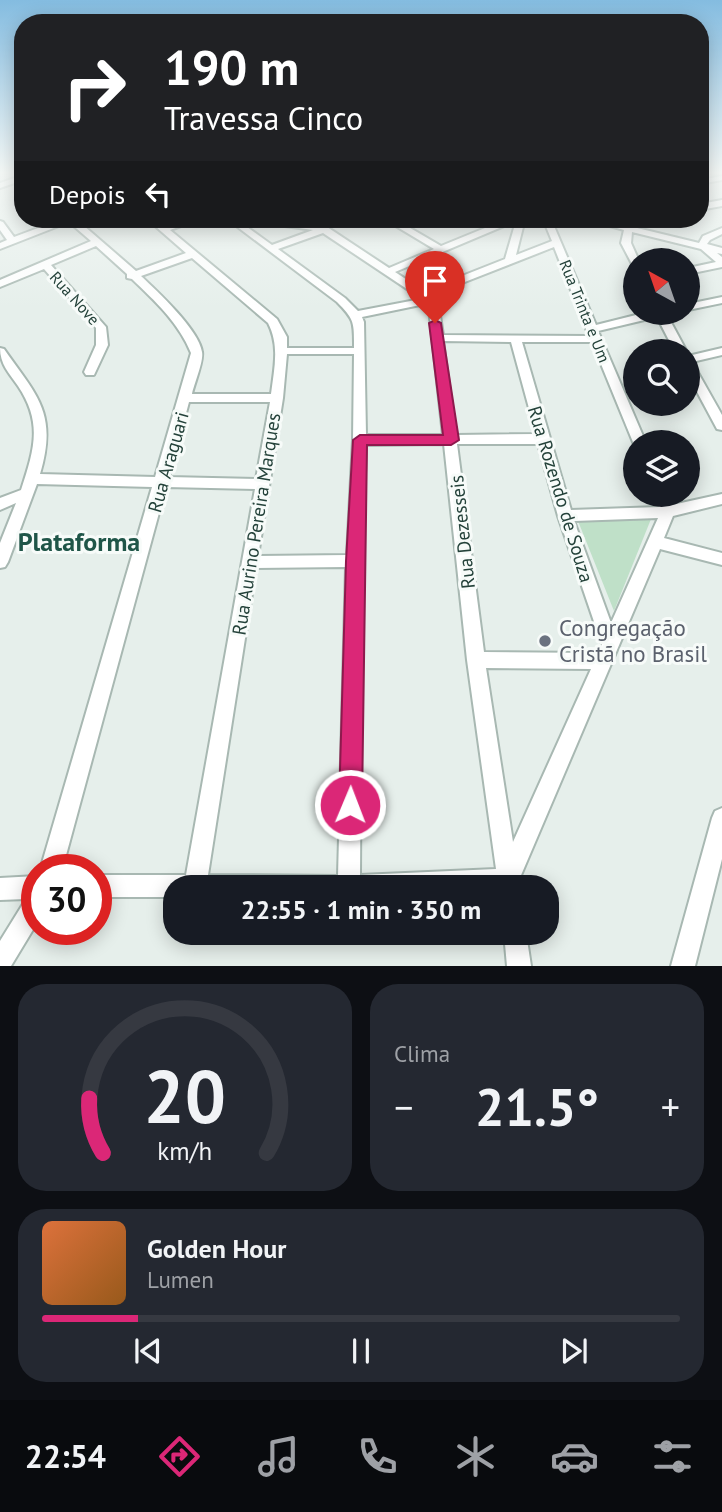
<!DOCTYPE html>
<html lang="pt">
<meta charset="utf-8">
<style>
:root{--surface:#171b24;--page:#242831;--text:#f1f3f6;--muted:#9ea1a6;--line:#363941;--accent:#db2777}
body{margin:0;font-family:"PT Sans",sans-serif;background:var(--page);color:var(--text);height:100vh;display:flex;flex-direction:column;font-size:26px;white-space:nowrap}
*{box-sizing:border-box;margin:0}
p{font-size:23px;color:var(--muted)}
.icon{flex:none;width:38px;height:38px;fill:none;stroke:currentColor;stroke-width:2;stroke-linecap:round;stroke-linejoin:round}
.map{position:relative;height:966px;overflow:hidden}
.side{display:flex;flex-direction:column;gap:18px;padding:18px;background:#0d0f14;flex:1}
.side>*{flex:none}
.banner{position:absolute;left:14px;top:14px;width:695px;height:214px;border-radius:28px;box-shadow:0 4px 18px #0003;background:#202124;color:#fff;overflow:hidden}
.needle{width:46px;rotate:320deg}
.buttons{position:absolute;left:623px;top:248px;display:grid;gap:14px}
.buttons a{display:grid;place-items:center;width:77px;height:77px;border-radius:50%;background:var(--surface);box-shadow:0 4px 18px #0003;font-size:35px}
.speed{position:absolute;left:21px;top:854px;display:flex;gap:14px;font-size:35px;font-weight:700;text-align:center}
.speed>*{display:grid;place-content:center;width:91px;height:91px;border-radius:50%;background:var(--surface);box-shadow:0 4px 18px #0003;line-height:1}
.speed .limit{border:10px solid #d22;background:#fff;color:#111}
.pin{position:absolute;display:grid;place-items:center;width:60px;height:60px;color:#fff;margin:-72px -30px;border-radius:50% 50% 50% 0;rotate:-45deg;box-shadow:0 0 7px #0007}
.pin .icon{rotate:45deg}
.me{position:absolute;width:77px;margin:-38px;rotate:1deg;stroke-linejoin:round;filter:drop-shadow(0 0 5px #0008)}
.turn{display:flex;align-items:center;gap:24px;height:147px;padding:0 35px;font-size:32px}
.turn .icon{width:91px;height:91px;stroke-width:2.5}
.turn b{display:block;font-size:49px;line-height:60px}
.then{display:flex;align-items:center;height:66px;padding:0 35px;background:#0003;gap:14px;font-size:26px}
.big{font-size:52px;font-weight:700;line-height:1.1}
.side .tile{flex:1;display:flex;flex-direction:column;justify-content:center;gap:10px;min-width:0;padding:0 24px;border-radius:28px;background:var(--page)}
.side .dial{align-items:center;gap:0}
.dial svg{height:182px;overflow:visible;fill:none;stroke:var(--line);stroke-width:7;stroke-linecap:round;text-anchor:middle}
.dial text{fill:var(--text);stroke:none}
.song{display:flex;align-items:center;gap:21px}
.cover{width:84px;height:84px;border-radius:10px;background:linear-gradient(135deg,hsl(20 70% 55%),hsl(30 70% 35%))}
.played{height:7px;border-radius:4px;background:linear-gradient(90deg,var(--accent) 15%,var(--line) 15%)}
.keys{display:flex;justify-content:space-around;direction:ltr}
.heat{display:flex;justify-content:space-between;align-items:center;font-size:38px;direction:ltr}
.side .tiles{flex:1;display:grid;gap:18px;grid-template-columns:1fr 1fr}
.tile:last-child{grid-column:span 2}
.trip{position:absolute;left:163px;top:875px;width:396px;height:70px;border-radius:28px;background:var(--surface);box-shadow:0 4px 18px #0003;font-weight:700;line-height:70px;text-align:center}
.menu{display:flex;height:112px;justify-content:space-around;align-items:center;background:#090b0e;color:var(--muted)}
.menu .icon{width:49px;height:49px}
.menu .on{color:var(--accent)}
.menu b{font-size:32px;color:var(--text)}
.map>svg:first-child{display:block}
</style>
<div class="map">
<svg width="722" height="966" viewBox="0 0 722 966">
<rect width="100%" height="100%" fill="#e6efeb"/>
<path fill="#bfe0c8" d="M651,519L614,611L578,521Z"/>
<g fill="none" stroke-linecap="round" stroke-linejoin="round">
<defs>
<path id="street" d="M23,175V180L0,188V183Z
M722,176V180L700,184V180Z
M722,200V206L700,210V204Z
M62,219H76L136,271L186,253L147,219H156L165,226L188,219H200L170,230L277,319L287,337V348H354C354,323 355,320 337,302L227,219H236L272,245L313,230L257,222L253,219H273L312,225L305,219H315L389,268L434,249L384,219H394L399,222L419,219L405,225L441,246L507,219H525L516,255L552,241L543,219H551L596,325L644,313H666L687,352H675L657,317L598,331L646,443H635V447L592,342H522L571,510L659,507L654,495H668L672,505L722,494V504L673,516L664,538L722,553V565L660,549L516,887H175V897H96V875H186L255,489L166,487L62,870H40L152,487L37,484L8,562L5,567L0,568V543L16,503L0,510V498L21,490C34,450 43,423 18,386C9,373 0,364 0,348L4,349C37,396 58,413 40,474L155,477L191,353C179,323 155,301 132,279L127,278V274L96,246L51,265L106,327L108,345L94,375H86L84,372L96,345V328L44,269L0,287V280L91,241L69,222L0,249V243L7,240L0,230V221L3,222L14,237ZM516,221L505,259L424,291L395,272ZM323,233L419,297L421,299L358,311L345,298L278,249ZM554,247L589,336L443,335L439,309L434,298L429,296ZM192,258L268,323C280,346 274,369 271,394H192C194,384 204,361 202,352C199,330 157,291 141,276ZM425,304L429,309L443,435H366L364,322L362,317ZM443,341L511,342L536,434L456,435ZM287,354H354L353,440L347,555L258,556L283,398ZM189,402H270L256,479L169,477ZM444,444L467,660L496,869L360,875L362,561L366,445ZM457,444H538L558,516L602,645L598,653L484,652ZM658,518L611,623L574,521ZM346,567L338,876L208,875L256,568ZM486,668L591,669L513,842Z
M585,219H599L624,225L633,219H644L633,227L699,243L703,236L722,228V234L710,240L707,244L722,248V254L717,253L722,257V267L688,274V268L716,262L701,249L632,232L631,243L639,261H635V265L632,264L621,243L624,230Z
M722,297V303L688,310V304Z
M722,348V355L692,362L722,415V430L717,429L688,375V356Z
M722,808V859L695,966H671L712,818L715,811Z
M37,876V923L11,966H0V941L26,899L0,900V878Z
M504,933H526L531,966H507Z"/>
</defs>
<use href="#street" stroke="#a8b8b2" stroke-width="4"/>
<use href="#street" fill="#fff" fill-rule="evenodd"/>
</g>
<linearGradient id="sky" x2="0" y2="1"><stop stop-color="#84bce0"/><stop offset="0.56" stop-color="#f4f8f6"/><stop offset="1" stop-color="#f4f8f6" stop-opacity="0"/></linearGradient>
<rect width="722" height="308" fill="url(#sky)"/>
<path fill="#db2777" stroke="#8e194d" stroke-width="2" d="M435,320L441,323L459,440L451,445H367L362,805L358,814L350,817L342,814L339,805L346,561L353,440L360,435H443L429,323Z"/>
<circle fill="#6b7280" stroke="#f7fbf9" stroke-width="2.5" cx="545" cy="641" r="7"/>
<g text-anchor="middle" stroke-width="6" stroke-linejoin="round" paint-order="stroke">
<g font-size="16" fill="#24423a" stroke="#f7fbf9">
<text transform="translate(75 298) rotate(48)" y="6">Rua Nove</text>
<text transform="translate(585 311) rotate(68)" y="6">Rua Trinta e Um</text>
</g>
<g font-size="19" fill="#24423a" stroke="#f7fbf9">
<text transform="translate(168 462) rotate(-74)" y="7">Rua Araguari</text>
<text transform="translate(561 494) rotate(73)" y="7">Rua Rozendo de Souza</text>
<text transform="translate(256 524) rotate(-81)" y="7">Rua Aurino Pereira Marques</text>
<text transform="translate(462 532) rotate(-96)" y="7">Rua Dezesseis</text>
</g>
<g font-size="23" fill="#5b616d" stroke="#f7fbf9" text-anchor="start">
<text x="559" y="636">Congregação<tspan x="559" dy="26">Cristã no Brasil</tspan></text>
</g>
<g font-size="26" font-weight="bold" fill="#1f5548" stroke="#f7fbf9">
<text x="79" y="551">Plataforma</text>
</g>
</g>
</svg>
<div class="buttons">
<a><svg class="needle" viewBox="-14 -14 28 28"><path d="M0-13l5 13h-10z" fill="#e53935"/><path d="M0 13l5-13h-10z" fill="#9ea1a6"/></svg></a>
<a><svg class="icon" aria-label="search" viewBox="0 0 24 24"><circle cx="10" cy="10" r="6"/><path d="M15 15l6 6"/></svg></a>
<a><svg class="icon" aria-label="layers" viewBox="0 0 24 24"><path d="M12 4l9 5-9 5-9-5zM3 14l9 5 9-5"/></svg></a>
</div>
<div class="speed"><div class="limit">30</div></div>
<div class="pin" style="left:435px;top:323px;background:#d93025"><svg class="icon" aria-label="arrive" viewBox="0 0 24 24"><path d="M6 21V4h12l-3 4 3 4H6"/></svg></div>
<svg class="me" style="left:350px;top:805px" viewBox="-20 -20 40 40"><circle r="17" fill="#db2777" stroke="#fff" stroke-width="3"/><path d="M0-11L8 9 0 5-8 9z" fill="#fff"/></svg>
<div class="trip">22:55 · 1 min · 350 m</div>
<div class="banner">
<div class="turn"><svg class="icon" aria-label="right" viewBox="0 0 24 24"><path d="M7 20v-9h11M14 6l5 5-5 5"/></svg><div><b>190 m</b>Travessa Cinco</div></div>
<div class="then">Depois<svg class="icon" aria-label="left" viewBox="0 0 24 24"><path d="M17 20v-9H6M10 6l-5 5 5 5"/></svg></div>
</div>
</div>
<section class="side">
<div class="tiles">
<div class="tile dial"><svg viewBox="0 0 100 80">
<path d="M14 69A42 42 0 1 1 86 69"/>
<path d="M14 69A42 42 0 0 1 8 45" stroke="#db2777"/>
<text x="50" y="56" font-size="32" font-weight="700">20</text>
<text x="50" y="72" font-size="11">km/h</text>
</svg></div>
<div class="tile"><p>Clima</p>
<div class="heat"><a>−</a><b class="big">21.5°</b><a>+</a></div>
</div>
<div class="tile">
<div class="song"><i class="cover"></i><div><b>Golden Hour</b><p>Lumen</p></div></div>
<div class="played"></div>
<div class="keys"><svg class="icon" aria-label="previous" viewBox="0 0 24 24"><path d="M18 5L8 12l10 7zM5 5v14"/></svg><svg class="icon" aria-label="pause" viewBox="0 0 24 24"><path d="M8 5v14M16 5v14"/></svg><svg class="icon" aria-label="next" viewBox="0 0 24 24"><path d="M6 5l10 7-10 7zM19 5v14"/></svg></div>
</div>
</div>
</section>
<nav class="menu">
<b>22:54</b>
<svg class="icon on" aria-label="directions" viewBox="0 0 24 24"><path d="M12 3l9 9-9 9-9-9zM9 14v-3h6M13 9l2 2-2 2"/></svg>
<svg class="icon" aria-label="music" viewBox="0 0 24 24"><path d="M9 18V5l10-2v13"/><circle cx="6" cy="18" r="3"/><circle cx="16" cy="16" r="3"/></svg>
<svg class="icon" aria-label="phone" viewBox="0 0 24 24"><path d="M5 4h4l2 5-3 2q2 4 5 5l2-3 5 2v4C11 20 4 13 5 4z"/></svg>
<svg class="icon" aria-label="climate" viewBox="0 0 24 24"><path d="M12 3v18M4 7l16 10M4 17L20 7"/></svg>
<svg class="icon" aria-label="car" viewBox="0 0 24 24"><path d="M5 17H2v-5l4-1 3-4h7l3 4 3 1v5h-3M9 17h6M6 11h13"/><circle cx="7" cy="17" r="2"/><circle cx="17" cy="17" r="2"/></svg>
<svg class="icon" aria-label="filters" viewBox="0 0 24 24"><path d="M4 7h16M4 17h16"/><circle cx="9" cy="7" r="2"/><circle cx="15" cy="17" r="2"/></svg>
</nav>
